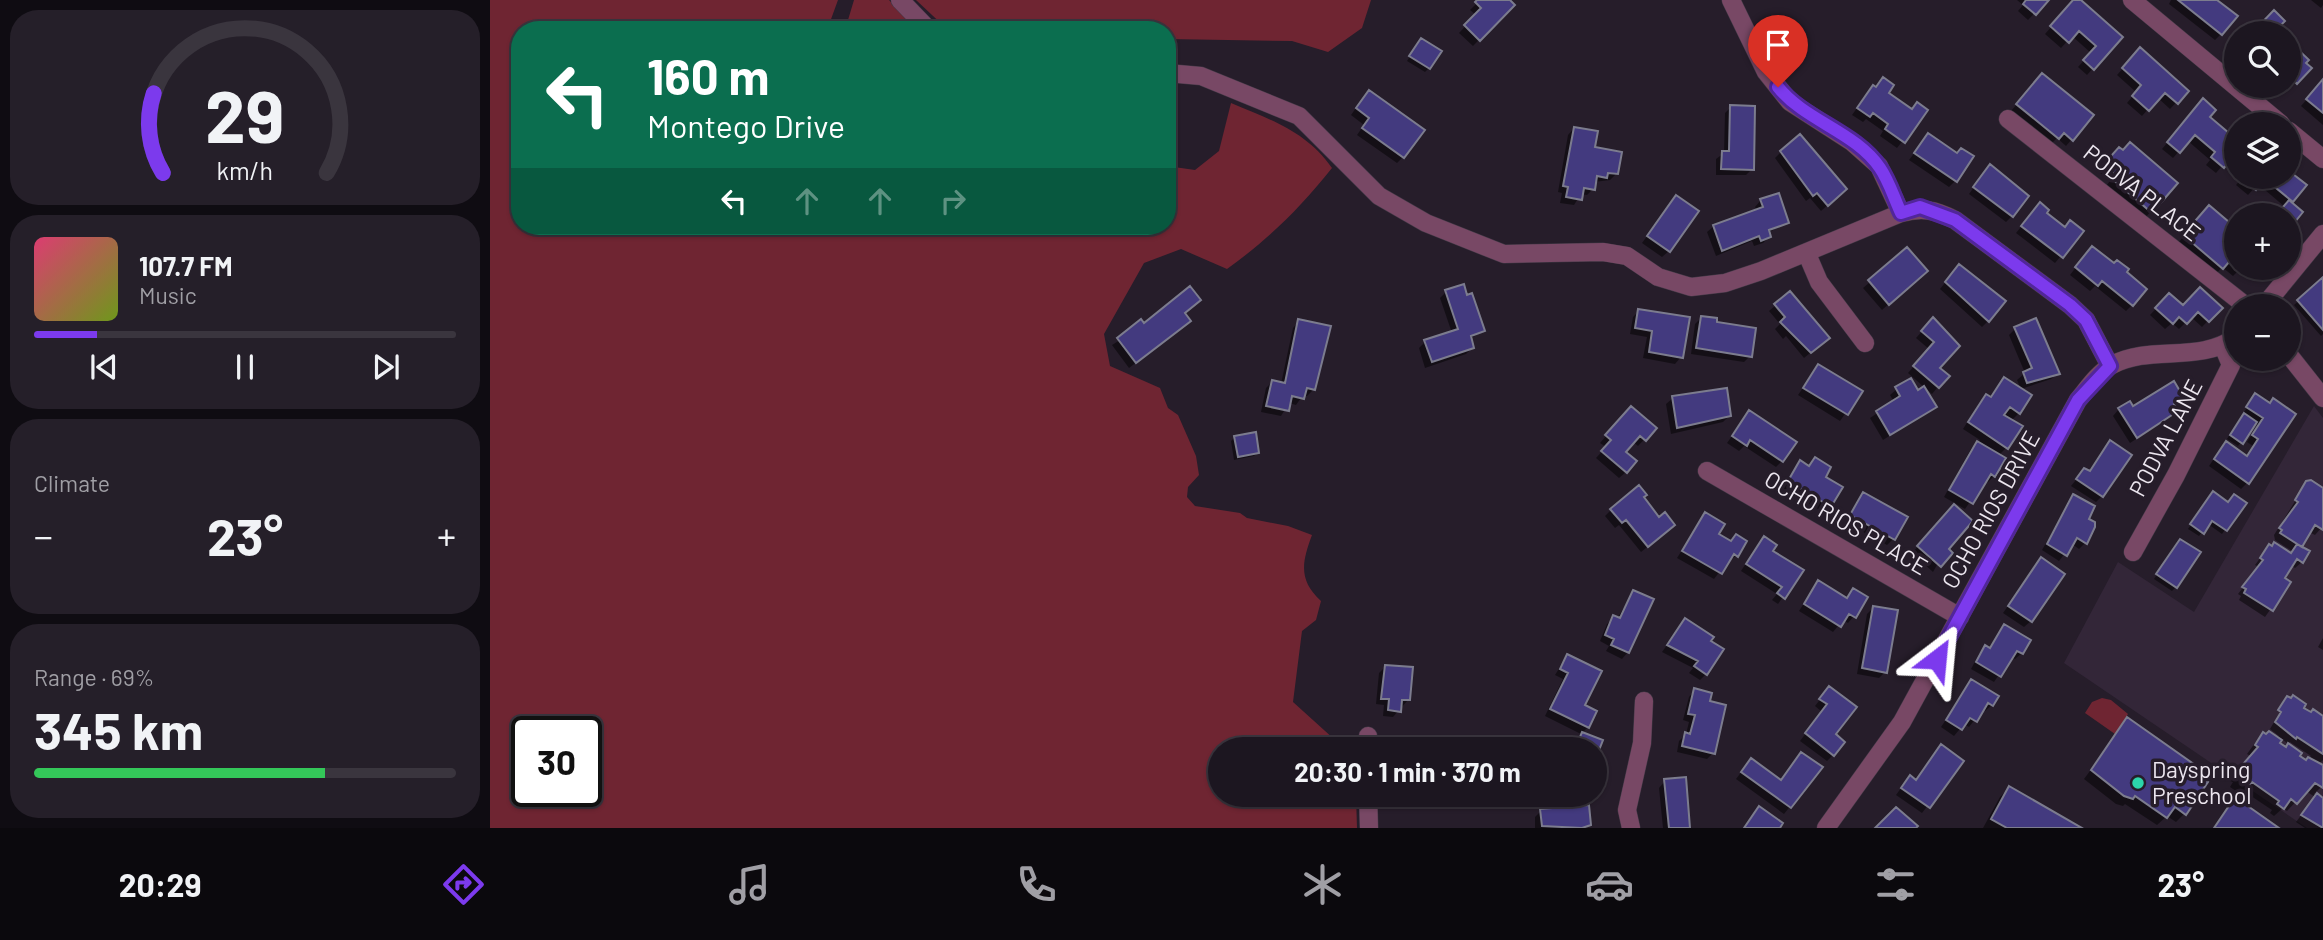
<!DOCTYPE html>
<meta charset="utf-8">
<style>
:root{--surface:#1c1620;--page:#251f29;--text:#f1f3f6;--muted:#a09fa5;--line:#3a353e;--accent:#7c3aed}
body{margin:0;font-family:Barlow,sans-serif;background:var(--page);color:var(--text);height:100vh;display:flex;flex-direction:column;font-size:26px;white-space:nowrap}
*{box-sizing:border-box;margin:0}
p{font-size:23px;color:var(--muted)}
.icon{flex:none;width:38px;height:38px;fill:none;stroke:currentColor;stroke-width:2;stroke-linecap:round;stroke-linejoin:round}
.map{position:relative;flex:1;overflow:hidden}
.details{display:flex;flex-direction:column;gap:10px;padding:10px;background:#0f0c12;width:490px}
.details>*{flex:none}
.top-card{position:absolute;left:21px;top:21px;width:665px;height:214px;border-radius:28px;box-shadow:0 2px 5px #0004,0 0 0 2px var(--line);background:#0b6e4f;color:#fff;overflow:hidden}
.fabs{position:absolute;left:1734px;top:21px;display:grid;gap:14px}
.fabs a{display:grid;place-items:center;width:77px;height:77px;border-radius:50%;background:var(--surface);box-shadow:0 2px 5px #0004,0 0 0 2px var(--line);font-size:35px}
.speed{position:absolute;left:21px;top:716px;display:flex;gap:14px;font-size:35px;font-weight:700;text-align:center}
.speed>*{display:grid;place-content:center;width:91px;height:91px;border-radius:50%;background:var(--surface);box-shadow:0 2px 5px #0004,0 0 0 2px var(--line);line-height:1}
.speed .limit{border:4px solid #111;border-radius:10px;background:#fff;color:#111}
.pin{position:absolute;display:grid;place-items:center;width:60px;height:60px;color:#fff;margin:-72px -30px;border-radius:50% 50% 50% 0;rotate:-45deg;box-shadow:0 0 7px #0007}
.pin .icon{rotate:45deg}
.me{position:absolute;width:77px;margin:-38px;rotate:29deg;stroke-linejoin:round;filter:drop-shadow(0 0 5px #0008)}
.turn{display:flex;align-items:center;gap:24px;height:147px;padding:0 21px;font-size:32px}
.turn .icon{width:91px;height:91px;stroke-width:2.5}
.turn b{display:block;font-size:49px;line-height:60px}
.lanes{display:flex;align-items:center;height:66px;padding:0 21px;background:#0003;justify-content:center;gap:35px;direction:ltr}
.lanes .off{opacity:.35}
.big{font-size:52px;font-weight:700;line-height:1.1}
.details .widget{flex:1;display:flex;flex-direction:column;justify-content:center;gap:10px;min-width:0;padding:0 24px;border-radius:28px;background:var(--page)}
.details .dial{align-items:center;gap:0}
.dial svg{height:182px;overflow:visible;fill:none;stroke:var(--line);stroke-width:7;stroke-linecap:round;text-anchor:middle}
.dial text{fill:var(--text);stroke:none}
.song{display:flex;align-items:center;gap:21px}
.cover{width:84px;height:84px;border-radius:10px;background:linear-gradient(135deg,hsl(340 70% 55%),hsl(80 70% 35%))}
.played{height:7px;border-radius:4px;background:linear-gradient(90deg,var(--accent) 15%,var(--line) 15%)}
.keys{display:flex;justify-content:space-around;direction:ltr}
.heat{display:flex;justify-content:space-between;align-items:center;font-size:38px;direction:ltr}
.charge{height:10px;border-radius:5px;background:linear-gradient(90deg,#34c759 69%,var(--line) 0)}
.trip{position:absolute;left:718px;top:737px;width:399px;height:70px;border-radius:35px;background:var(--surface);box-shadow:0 2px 5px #0004,0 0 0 2px var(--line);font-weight:700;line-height:70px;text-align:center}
.menu{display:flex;height:112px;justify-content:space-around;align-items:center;background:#0b090d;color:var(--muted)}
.menu .icon{width:49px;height:49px}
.menu .selected{color:var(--accent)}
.menu b{font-size:32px;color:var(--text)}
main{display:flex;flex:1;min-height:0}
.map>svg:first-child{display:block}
</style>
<main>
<section class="details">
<div class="widget dial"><svg viewBox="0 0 100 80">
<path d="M14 69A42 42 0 1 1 86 69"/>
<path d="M14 69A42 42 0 0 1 10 34" stroke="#7c3aed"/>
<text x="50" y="56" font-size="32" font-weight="700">29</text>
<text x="50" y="72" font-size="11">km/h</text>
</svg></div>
<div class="widget">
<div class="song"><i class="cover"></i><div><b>107.7 FM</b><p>Music</p></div></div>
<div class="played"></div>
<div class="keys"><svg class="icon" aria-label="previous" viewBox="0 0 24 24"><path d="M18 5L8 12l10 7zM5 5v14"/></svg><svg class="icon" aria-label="pause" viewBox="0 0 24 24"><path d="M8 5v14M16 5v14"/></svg><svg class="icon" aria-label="next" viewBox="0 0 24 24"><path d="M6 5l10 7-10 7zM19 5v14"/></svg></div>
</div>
<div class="widget"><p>Climate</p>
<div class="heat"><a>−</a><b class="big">23°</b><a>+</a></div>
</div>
<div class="widget"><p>Range · 69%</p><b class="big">345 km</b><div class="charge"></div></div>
</section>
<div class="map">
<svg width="1833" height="828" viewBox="0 0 1833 828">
<rect width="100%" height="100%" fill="#261d2a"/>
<path fill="#332638" d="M1824,406L1833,418V828H1817L1574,663L1628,562L1704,612Z"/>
<path fill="#6f2532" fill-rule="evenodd" d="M0,0H348L340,22L330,30H30V226H677V166L705,170L729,151L741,103C781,120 816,131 842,168C809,209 780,238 737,269L691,249L654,263L614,334L620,366L670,388L678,408L688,415L706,456L709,475L698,487L697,497L705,506L750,513L757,518L798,526L822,535C812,562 808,580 831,601L826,620L812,631L803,702L855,749H730V794L866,795L867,828H0ZM37,732H96V791H37Z
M364,0H399L427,30H355Z
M426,0H881L872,28L838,52L802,41L677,39V30H458Z
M1612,698L1621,700L1638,714L1625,734L1595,713L1602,702Z"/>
<path fill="#0007" fill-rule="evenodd" d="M990,0H1017L1023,5L983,46L969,33L986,15L980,10Z
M1527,0H1557L1538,20L1528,11L1533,5Z
M1585,0L1631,37L1597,75L1588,67L1601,53L1582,36L1571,48L1555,34Z
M1681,0H1724L1731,34L1725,40L1679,4Z
M1821,0H1833V5L1831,8Z
M1799,43L1819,68L1800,89L1796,86H1799Z
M928,44L939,68L935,72L917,61Z
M1644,56L1697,91L1680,109L1668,98L1652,116L1637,103L1646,92L1627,75Z
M1833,81V125L1811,106Z
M1546,82L1582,139L1576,146L1567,138L1561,144L1521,111Z
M1397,93L1421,111H1436L1407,148L1390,136L1393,131L1376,119L1373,122L1362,115L1377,94Z
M873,98L913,157L907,163L867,135L874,125L861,115Z
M1241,107L1262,169L1256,175H1226V159L1234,153L1235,113Z
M1707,107L1746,141V150L1726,173L1716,165L1720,160L1698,141L1683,158L1672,149Z
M1084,128L1126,174L1120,180L1104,182L1103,189L1097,195L1091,194L1084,205L1070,203L1072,193L1068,192L1078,135Z
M1438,135L1465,181L1459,187L1419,160Z
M1291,152L1349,195L1331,211L1320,198L1316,201L1285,158Z
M1632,152L1686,183L1655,218L1616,186L1620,181L1609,172L1623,155Z
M1494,173L1522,216L1516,222L1479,194Z
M1799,173L1814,185L1799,203L1811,212L1799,226V215H1787L1795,207L1768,184L1758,195L1746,185L1753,177H1799Z
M1186,197L1179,251L1172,257L1152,243Z
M1271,200L1297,222L1278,233L1279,237L1273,243L1264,246L1262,241L1226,256L1217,232L1224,226L1267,211L1265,207Z
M1719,207L1746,231V268H1751L1743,276L1732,267L1726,274L1688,243Z
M1544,211L1554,213L1574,229L1592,231L1565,263L1526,233Z
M1596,254L1634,273L1642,305L1636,311L1605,286L1600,291L1580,275Z
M1463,273L1498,321L1492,327L1450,289Z
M1429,277L1392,310L1373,288L1380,282Z
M1833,279V334L1831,336L1804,305Z
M956,292L993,331L980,339L982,348L976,354L935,368L929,348L935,342L962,333L950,298Z
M1679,295L1693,308H1730L1712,327L1701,317L1689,329L1682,323L1675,329L1660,315Z
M1286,305L1331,344L1314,358L1296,336L1293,339L1285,329L1290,324L1279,311Z
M1149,311L1191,357L1185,364L1153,358L1157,337L1140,334L1143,317Z
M693,314L692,327L639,368L622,345L654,325Z
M1211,318L1225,324L1260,356L1254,362L1201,354L1205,324Z
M1443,319L1448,369L1457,376L1442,394L1418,373L1439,349L1426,338Z
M809,321L824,389L817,396L813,395L806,405L799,403L791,416L771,412L776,388L782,382L791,384L803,328Z
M1525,329L1568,373L1561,379L1531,389L1527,380L1535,373L1519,335Z
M1328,366L1370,392L1350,421L1308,395Z
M1514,379L1529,413L1521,421L1517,447L1509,455L1504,476L1498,482L1495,480L1475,509L1454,497L1481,449L1490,440L1473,429L1490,402L1496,396L1499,398Z
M1407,389L1445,407L1393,440L1380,418L1404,402L1400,395Z
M1765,395L1779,405L1757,483L1751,489L1719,466L1730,450L1756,457L1763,446L1757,442L1768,425L1765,423L1748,446L1737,439Z
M1692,397L1683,405L1686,411L1680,417L1640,443L1623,416L1629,409Z
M1183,398L1239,416L1233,422L1181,434L1176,404Z
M1259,412L1292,461L1286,467L1254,446L1249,451L1237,443Z
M1135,414L1165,428L1148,446L1143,442L1134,453L1136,472L1129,478L1106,458L1116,447L1110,443Z
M745,437L768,452L764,456L744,460L741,441Z
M1620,443L1612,496L1606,502L1581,486L1594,470L1598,473Z
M1325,459L1333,477L1339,506L1333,512L1293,488L1311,463L1318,467Z
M1817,482L1833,490V526L1825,535L1819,532L1810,547L1812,562L1805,568L1801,565L1792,579L1799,583L1775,617L1749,600L1751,596L1748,594L1769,567L1765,565L1779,546L1800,554L1802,551L1785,540L1784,535Z
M1374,494L1403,539L1397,545L1355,522Z
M1583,496L1597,520L1595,543L1589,549L1582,544L1569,561L1552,550Z
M1152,498L1177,531L1151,552L1129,525L1125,528L1115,516L1121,510Z
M1719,498L1737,504L1754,503L1732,534L1718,524L1709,536L1698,529Z
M1458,513L1456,549L1443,572L1422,553Z
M1215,514L1226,535L1246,556L1238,561L1224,579L1187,558Z
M1268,545L1311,571L1288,604L1282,600L1287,594L1251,571Z
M1686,545V587L1682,591L1664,579Z
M1551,560L1541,621L1534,627L1513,613Z
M1328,582L1356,599L1363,590L1364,616L1358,623L1353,620L1343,632L1309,611Z
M1143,592L1138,652L1132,659L1116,651L1119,646L1110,641L1117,624L1124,618L1127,619Z
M1384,607L1395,672L1389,678L1367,674L1377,614Z
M1195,620L1216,674L1210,680L1199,673L1203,668L1172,652Z
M1514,626L1532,653L1525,659L1521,657L1504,682L1481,669L1489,654L1495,647L1498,649Z
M1833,638V650L1828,647Z
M1077,656L1098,727L1091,734L1055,716L1073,679L1065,675Z
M895,667L918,700L903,717L893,716L894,705L886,704L889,673Z
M1482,681L1502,705L1495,711L1493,709L1479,727L1474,724L1464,736L1451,727Z
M1339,688L1343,755L1337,761L1310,741L1332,712L1325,706Z
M1205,690L1218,702L1223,753L1217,759L1187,752L1189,741L1196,734L1199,722L1193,720L1199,697Z
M1798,698L1833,718V760L1829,764L1833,766V785L1824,794L1833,800V828H1815L1806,822L1825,797L1816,791L1797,811L1793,808L1784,816L1780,813L1782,810L1752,790L1749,793L1740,787L1743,782L1740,781L1761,756L1757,754L1765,743L1774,734L1789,736L1780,729ZM1791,738L1798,744L1800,742L1821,756L1816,762L1787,743Z
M1638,720L1702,772L1694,814L1686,822L1677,816L1667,825L1635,804L1633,806L1626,804L1594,779Z
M1092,734L1104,749H1082Z
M1472,761L1432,813L1406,795L1414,784Z
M1255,767L1290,781L1331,768L1294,814L1246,779Z
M1175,781L1198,828H1173L1169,788Z
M1519,788L1589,828H1493L1510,797Z
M1081,794H1102L1097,800Z
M1745,799L1786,828H1723Z
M1051,811L1099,824L1095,828H1045V817Z"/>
<path fill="#433a7f" stroke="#7c7c8e" stroke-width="2" d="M987,0H1020L1025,5L990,41L974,25L991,8L985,2Z
M1536,0H1559L1546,15L1533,4Z
M1583,0H1591L1633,37L1604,70L1593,60L1606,46L1589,31L1579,43L1560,26Z
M1688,0H1727L1748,16L1732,35Z
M1784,10L1795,21L1787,29L1791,33H1762Z
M931,38L952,51L940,69L919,56Z
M1799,41L1819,60L1816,63L1822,68L1807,84L1799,76Z
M1650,47L1699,91L1688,104L1675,93L1659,111L1642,96L1651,85L1632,68Z
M1552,73L1604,115L1583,141L1574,133L1569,139L1526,104Z
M1393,77L1404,85L1399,93L1422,109L1427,102L1438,110L1415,143L1395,129L1398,124L1383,113L1380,117L1367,108L1383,85L1386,87Z
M1833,79V113L1816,99Z
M879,90L935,130L914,158L872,128L879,118L866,108Z
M1713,98L1726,110L1720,117L1746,139V153L1734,168L1721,157L1725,152L1705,135L1690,153L1677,142Z
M1240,105L1265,106L1264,170L1231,169L1232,151H1239Z
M1084,127L1108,131L1105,147L1132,152L1128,174L1118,173L1117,178L1107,176L1105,190L1094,188L1092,200L1076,197L1078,187L1073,186Z
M1438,133L1467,153L1471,148L1484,156L1467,182L1424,153Z
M1310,134L1357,189L1338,206L1327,193L1323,196L1290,151Z
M1640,142L1688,183L1662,213L1621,178L1625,174L1614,164L1629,147L1633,150Z
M1500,164L1539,196L1523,217L1483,187Z
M1799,171L1817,185L1803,202L1775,179L1766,190L1751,178L1799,177Z
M1289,193L1299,223L1279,230L1281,237L1271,241L1269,236L1232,251L1223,225L1273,207L1270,199Z
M1186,195L1209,211L1180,252L1157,236Z
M1799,200L1813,212L1801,227L1799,215H1786Z
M1550,202L1559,210L1557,213L1575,227L1580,220L1594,231L1573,258L1531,226Z
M1719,205L1746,228V268H1753L1750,271L1739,262L1733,269L1693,235Z
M1602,246L1624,263L1627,260L1639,269L1637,272L1657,289L1643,306L1612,281L1608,286L1585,267Z
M1417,247L1438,271L1399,305L1378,280Z
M1469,264L1516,301L1499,322L1455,282Z
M1833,277V330L1807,300Z
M974,284L977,295L982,293L995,331L981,336L984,348L942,362L934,340L968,329L955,290Z
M700,286L711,300L695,313L701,321L646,363L627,338L651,319L654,323Z
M1710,287L1733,308L1719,322L1708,312L1697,324L1689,317L1683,324L1665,308L1679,293L1693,305Z
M1300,291L1340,338L1321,353L1290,322L1295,317L1284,304Z
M1148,309L1200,317L1193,358L1159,352L1162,331L1145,328Z
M1211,316L1227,318V322L1266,328L1262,357L1206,348Z
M1443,317L1470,346L1450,368L1460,376L1449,388L1423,366L1444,342L1431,331Z
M1546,318L1570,374L1537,383L1533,372L1542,368L1524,327Z
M808,319L841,326L825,390L817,388L814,399L802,396L799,411L776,406L782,380L795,383Z
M1328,364L1373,391L1358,415L1313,388Z
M1514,377L1542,395L1530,414L1520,407L1514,415L1533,426L1518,449L1478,422L1496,394L1501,397Z
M1421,378L1428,390L1434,386L1447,407L1400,435L1386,411L1410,396L1405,387Z
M1684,381L1694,398L1684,404L1688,411L1647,438L1628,408L1640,401L1643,406Z
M1237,388L1241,416L1187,428L1182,396Z
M1765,393L1780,403L1783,398L1806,414L1759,484L1724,459L1736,441L1757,456L1768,439L1762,435L1773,418L1756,407Z
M1141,406L1167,428L1156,441L1150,436L1136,452L1147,461L1137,473L1111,451L1121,440L1115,435Z
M1259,410L1307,442L1293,462L1260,440L1257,446L1242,436Z
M1754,413L1767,422L1753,444L1740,435Z
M766,432L769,453L748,457L744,436Z
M1620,440L1642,455L1613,497L1586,479L1594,468L1600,471Z
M1487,441L1516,458L1505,477L1501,474L1483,504L1459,490Z
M1325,457L1341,467L1336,477L1353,487L1341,507L1298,481L1310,460L1319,466Z
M1821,480L1833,488V530L1825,525L1812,547L1790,533L1792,530L1789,528L1808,502L1805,500L1816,481Z
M1149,485L1157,495L1154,497L1169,517L1175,512L1185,525L1158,547L1136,520L1132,523L1120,509Z
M1723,491L1738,502L1744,494L1757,503L1737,531L1722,521L1714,534L1700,524Z
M1373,492L1418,517L1405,540L1360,515Z
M1583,494L1605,506L1599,519L1605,522V527L1597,544L1587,538L1577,556L1557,544Z
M1464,504L1483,521L1459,549L1463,553L1451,567L1427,546Z
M1215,512L1235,524L1229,534L1241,541L1246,534L1257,541L1248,557L1244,554L1232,574L1192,551Z
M1274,536L1287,545L1283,551L1314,570L1295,599L1287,593L1292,587L1256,564Z
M1690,539L1711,552L1687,588L1666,574Z
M1784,542L1801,553L1807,544L1820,551L1813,563L1807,559L1795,578L1801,582L1783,611L1754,593L1756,589L1752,587L1773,560L1770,558L1779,544L1782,546Z
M1551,557L1575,574L1542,622L1518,606Z
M1328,580L1357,598L1363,588L1378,597L1366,618L1359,614L1351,627L1314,604Z
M1143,590L1164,599L1139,653L1121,645L1124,639L1115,635L1123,615L1130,618Z
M1383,606L1408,610L1397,673L1372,668Z
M1195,618L1224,637L1221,641L1234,649L1217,675L1204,666L1208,661L1177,645Z
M1514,624L1541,640L1533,654L1527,651L1511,677L1486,662L1495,645L1500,648Z
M1077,654L1112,671L1095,705L1107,711L1099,728L1060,709L1078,673L1070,669Z
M895,665L923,667L920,700H912L911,712L898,710L899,699H891Z
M1481,679L1509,696L1503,706L1498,703L1487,722L1480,718L1472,730L1456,720Z
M1339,686L1367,707L1346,734L1355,742L1344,756L1315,733L1337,704L1329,699Z
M1204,688L1222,693L1220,701L1236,705L1225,754L1192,746L1195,732L1200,734L1205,715L1198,714Z
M1803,695L1816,704L1814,708L1821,712L1823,709L1833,716V754L1807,737L1806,739L1785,722L1791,712L1788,710L1797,696L1801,698Z
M1637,717L1708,767L1704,772L1718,782L1696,815L1685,807L1677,818L1645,796L1643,799L1634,796L1601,770Z
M1779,731L1792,740L1790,743L1796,747L1798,743L1812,753L1810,756L1816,760L1818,757L1833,765V788L1825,783L1807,804L1801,799L1794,809L1787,804L1789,801L1762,782L1759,785L1747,777L1750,773L1747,771L1768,747L1765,745L1773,732L1776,734Z
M1092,732L1113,740L1104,763V749H1085Z
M1451,744L1474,761L1440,808L1411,788L1420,775L1426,780Z
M1311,752L1333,767L1301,808L1251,772L1261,758L1291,780Z
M1104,776L1110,779L1104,795L1103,794Z
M1196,777L1200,828H1179L1174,779Z
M1519,786L1592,828H1517L1501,819Z
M1827,793L1833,798V828L1811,815Z
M1745,797L1789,828H1724Z
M1099,805L1101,825L1092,828L1052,826L1050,809Z
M1269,806L1293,823L1290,828H1254Z
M1406,807L1428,826L1426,828H1385Z"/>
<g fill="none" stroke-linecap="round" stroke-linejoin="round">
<defs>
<path id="minor" d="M410,0L439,30
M1241,0L1276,72L1300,102L1362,142L1389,166L1411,213
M1642,0L1791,124
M677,73L711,76L809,116L889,196L936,223L1014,254L1113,252L1137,256L1168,277L1201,287L1235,283L1271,271L1411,213C1433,207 1445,210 1465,220L1580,305L1596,320L1620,366
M1518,119L1756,306
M1799,131L1833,159
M1317,254L1329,282L1375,343
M1774,306L1833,234
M1799,355L1833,398
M1217,471L1470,617
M1643,552L1686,475L1741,365L1733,346
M877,749L878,736
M878,794L879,828
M1141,828L1137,810L1152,743L1154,701
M1336,828L1412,722L1588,400C1598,388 1608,373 1622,365C1661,344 1709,364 1746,337"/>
</defs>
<use href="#minor" stroke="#423946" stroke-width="19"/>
<use href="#minor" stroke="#784865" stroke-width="18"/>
</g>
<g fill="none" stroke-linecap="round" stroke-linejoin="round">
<defs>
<path id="route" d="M1288,87C1315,121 1366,132 1390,168C1399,181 1404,198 1411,213L1430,207L1465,220L1580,305L1596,320L1620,366L1588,400L1447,659"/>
</defs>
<use href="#route" stroke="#51269a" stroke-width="18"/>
<use href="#route" stroke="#7c3aed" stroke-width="12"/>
</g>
<circle fill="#2cd5ab" stroke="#261d2a" stroke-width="2.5" cx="1648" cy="783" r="7"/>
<g text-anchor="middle" stroke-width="7" stroke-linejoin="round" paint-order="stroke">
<g font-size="23" fill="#ece6ef" stroke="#261d2a">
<text transform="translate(1652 193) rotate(38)" y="8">PODVA PLACE</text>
<text transform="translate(1676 438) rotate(-62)" y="8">PODVA LANE</text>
<text transform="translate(1501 510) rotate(-61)" y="8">OCHO RIOS DRIVE</text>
<text transform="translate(1356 523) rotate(30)" y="8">OCHO RIOS PLACE</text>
</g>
<g font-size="23" fill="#ece6ef" stroke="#261d2a" text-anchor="start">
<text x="1662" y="778">Dayspring<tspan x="1662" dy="26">Preschool</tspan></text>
</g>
</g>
</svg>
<div class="fabs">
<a><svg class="icon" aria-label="search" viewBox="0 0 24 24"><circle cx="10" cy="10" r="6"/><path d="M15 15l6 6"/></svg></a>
<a><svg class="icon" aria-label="layers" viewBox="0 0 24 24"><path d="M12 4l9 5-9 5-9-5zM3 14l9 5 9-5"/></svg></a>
<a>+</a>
<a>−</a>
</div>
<div class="speed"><div class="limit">30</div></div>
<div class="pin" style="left:1288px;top:87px;background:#d93025"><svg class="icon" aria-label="arrive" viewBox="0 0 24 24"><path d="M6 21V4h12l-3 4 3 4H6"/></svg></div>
<svg class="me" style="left:1447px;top:659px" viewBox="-20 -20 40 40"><path d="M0-17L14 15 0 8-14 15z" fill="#7c3aed" stroke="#fff" stroke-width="4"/></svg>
<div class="trip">20:30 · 1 min · 370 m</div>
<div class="top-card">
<div class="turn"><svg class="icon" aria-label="left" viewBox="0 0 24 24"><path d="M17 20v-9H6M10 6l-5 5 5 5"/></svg><div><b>160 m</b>Montego Drive</div></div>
<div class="lanes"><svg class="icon" aria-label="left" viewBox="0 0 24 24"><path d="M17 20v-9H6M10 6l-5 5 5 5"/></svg><svg class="icon off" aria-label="ahead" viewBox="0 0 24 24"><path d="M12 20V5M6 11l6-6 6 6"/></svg><svg class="icon off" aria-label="ahead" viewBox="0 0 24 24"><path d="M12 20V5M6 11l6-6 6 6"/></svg><svg class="icon off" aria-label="right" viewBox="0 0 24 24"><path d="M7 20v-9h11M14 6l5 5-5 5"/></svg></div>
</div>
</div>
</main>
<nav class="menu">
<b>20:29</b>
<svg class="icon selected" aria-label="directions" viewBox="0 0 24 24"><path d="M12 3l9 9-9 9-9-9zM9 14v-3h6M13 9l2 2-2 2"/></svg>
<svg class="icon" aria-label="music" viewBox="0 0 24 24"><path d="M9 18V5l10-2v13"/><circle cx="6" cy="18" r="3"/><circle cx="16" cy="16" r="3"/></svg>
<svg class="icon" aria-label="phone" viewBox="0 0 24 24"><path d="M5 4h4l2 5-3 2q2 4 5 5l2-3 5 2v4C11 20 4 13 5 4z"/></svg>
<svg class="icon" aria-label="climate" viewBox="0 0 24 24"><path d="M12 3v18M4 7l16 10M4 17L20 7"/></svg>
<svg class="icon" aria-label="car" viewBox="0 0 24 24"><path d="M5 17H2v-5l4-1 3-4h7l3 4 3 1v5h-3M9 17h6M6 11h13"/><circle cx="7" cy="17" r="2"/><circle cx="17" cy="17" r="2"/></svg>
<svg class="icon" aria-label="filters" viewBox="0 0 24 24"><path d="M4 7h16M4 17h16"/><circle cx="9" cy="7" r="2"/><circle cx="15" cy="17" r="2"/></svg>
<b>23°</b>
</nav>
